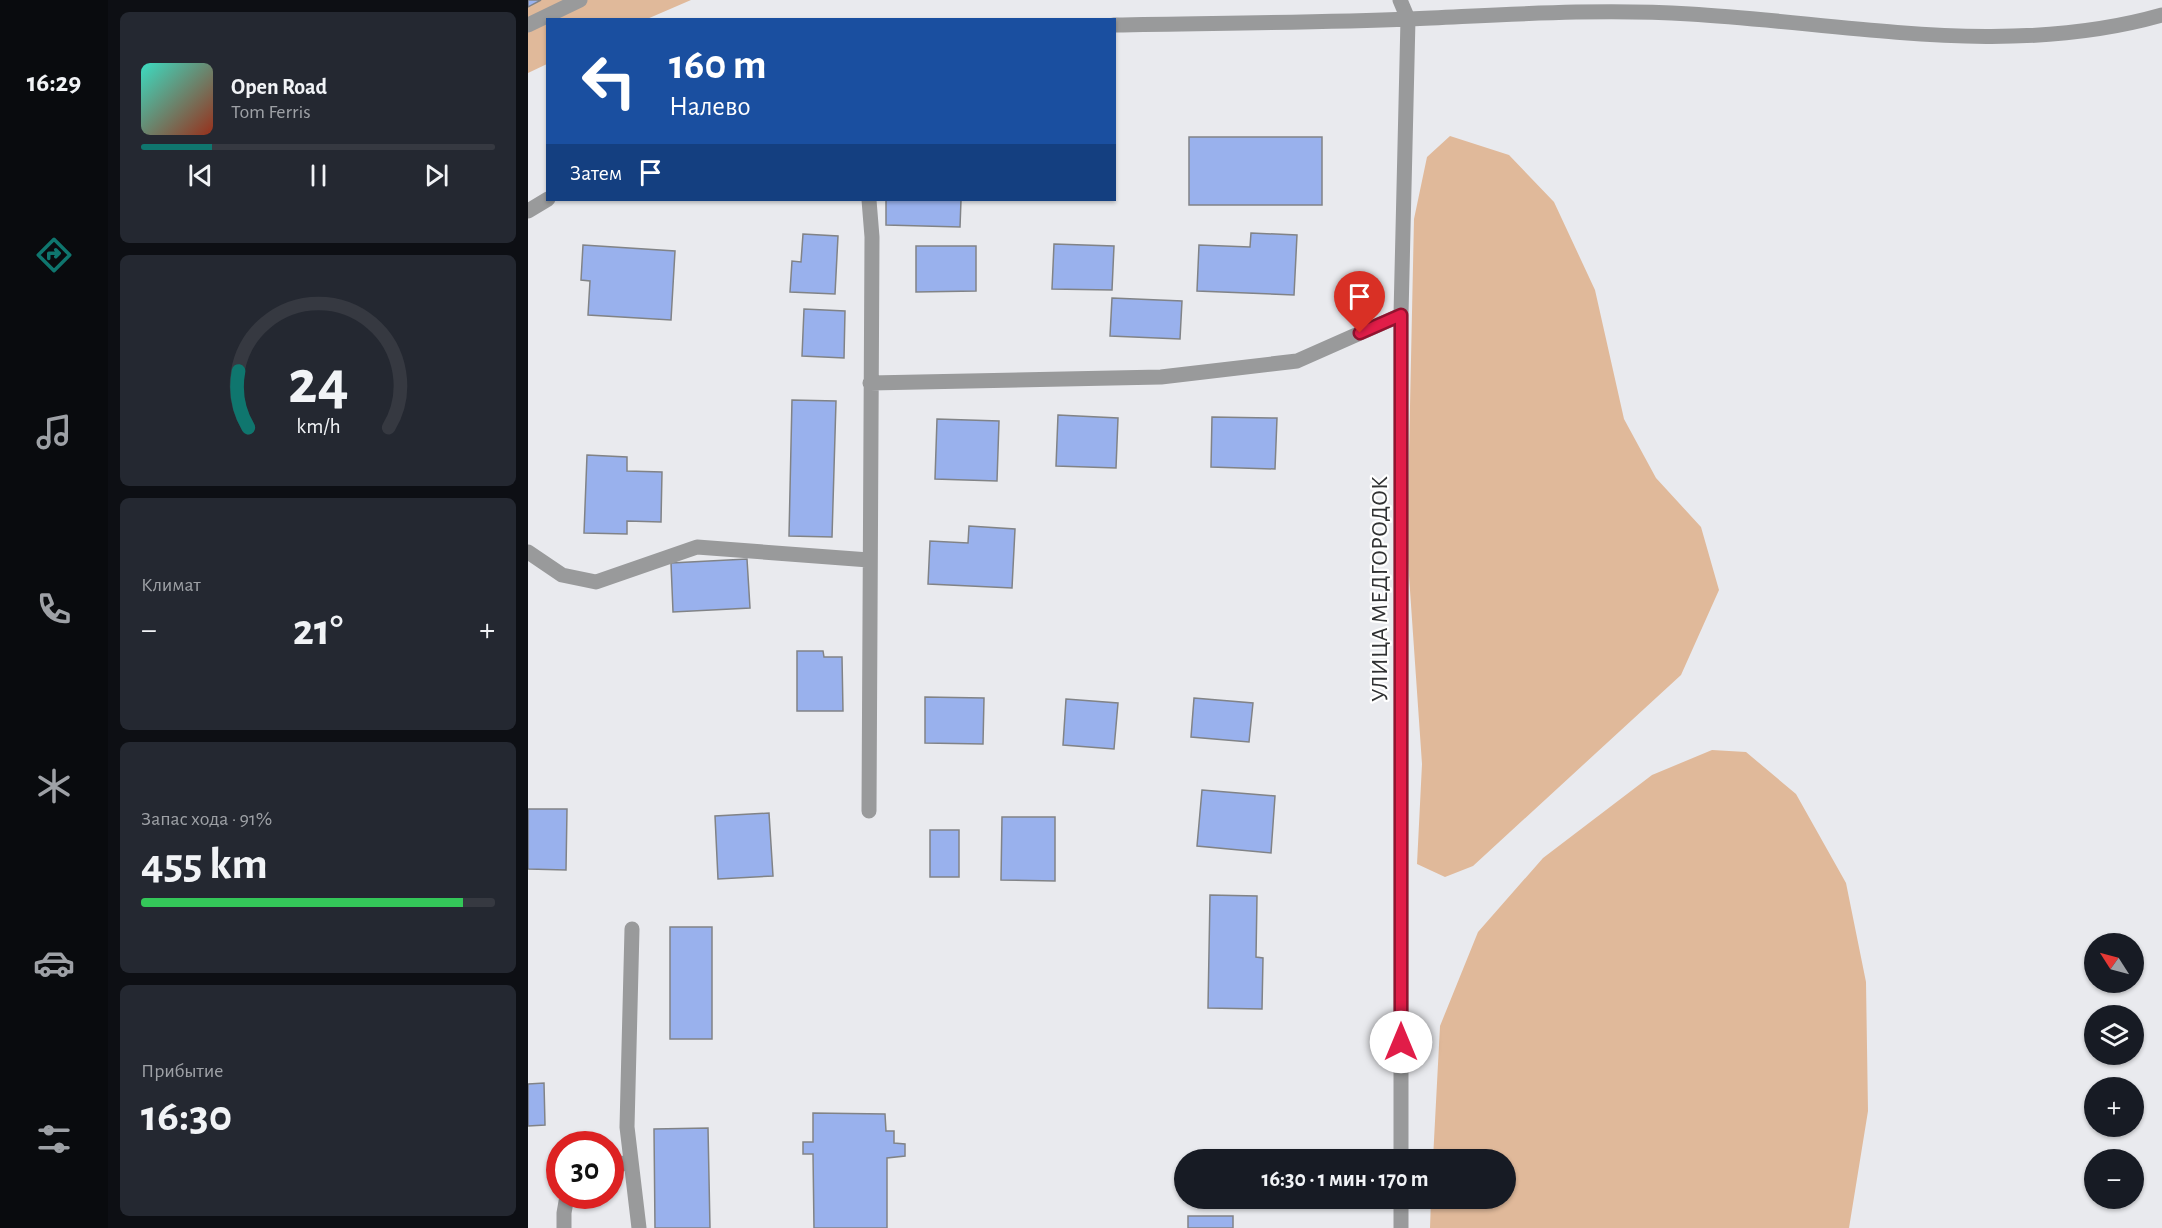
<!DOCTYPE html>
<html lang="ru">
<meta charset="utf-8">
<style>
:root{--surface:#171b24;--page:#242831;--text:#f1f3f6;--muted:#9ea1a6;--line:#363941;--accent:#0f766e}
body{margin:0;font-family:"Alegreya Sans",sans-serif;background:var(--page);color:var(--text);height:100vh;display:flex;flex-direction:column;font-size:22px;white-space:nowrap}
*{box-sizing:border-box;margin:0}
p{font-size:20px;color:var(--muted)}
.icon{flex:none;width:33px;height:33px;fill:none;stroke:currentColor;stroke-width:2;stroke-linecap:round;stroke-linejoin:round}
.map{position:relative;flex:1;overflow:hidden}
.details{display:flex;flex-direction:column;gap:12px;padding:12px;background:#0d0f14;width:420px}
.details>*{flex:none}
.top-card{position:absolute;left:18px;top:18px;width:570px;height:183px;border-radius:0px;box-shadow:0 2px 4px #0004;background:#1a4fa0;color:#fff;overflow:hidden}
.needle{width:39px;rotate:306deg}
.fabs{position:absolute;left:1556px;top:933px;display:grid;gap:12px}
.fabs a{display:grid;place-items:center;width:60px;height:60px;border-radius:50%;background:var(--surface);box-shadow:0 2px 4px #0004;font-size:30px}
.speed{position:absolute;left:18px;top:1131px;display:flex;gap:12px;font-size:30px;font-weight:700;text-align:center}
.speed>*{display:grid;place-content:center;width:78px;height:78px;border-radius:50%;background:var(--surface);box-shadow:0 2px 4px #0004;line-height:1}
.speed .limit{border:9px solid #d22;background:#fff;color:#111}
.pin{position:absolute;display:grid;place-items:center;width:51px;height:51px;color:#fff;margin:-62px -26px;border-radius:50% 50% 50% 0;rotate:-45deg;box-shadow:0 0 6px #0007}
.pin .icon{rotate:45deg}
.me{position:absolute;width:66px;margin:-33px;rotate:0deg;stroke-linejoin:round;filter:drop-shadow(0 0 4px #0008)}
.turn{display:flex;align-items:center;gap:21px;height:126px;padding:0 24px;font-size:27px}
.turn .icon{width:78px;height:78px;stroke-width:2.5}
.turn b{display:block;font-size:42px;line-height:51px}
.then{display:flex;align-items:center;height:57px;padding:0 24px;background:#0003;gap:12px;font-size:22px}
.big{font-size:45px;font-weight:700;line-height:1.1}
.details .widget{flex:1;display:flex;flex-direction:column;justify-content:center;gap:9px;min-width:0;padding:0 21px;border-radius:9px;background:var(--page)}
.details .dial{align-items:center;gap:0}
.dial svg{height:156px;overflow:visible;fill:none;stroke:var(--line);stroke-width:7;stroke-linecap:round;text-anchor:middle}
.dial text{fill:var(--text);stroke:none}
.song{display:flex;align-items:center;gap:18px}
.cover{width:72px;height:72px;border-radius:9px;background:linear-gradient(135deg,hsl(170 70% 55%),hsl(10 70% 35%))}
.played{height:6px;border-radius:3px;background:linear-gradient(90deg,var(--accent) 20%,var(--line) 20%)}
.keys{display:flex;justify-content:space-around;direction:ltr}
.heat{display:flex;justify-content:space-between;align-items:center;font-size:33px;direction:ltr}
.charge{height:9px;border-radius:4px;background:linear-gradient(90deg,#34c759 91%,var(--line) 0)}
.trip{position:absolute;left:646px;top:1149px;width:342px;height:60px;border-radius:30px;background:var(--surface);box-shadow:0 2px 4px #0004;font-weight:700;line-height:60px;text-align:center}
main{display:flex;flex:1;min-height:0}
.dock{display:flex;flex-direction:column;width:108px;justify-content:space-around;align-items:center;background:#090b0e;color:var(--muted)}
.dock .icon{width:42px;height:42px}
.dock .on{color:var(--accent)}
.dock b{font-size:27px;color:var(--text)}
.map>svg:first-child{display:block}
</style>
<main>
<nav class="dock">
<b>16:29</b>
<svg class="icon on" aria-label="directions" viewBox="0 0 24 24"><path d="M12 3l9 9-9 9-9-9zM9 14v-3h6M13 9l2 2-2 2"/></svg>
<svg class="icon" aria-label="music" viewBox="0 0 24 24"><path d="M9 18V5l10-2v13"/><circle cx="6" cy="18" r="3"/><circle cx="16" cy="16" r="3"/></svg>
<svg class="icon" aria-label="phone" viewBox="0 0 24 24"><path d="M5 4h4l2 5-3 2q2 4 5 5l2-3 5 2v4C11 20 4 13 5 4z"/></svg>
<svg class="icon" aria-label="climate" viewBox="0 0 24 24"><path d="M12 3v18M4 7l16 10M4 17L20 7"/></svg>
<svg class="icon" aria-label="car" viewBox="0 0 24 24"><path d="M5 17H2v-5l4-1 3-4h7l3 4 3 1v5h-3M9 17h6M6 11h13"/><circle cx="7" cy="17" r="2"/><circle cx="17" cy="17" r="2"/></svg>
<svg class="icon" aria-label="filters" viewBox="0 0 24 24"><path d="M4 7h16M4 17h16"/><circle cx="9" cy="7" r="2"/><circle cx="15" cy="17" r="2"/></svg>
</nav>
<section class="details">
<div class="widget">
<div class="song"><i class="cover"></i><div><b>Open Road</b><p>Tom Ferris</p></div></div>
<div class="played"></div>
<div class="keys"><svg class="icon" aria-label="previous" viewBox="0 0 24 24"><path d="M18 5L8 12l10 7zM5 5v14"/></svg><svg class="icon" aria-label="pause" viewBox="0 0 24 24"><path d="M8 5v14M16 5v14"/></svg><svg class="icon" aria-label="next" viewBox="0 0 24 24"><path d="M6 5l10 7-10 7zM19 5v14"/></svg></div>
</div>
<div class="widget dial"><svg viewBox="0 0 100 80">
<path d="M14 69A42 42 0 1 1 86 69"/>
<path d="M14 69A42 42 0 0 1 9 40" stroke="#0f766e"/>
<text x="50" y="56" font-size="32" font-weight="700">24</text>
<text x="50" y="72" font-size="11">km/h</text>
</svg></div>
<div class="widget"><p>Климат</p>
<div class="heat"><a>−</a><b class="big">21°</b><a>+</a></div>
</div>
<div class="widget"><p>Запас хода · 91%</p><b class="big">455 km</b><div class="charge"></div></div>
<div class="widget"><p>Прибытие</p><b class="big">16:30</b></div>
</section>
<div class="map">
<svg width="1634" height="1228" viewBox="0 0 1634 1228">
<rect width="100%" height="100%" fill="#e9eaee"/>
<path fill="#e0b99a" d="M0,0H163L119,19L20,20L19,64L0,73Z
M922,136L981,155L1026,202L1067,290L1096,419L1128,478L1173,527L1191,590L1153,675L945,866L917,877L889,864L894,764L879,547L886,219L899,157Z
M1184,750L1218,752L1268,794L1318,883L1338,982L1340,1111L1321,1228H902L903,1199L978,1198V1160L905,1159L912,1026L950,932L1015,858L1124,775Z"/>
<path fill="#99b1ed" stroke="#818386" stroke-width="1.5" d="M0,0H13L0,7Z
M661,137H794V205H661Z
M358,200H433L432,227L358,225Z
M723,233L769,235L766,295L669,291L671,245L722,247Z
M275,234L310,236L307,294L262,292L264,261L273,262Z
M526,244L586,246L584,290L524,289Z
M55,245L147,251L143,320L60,315L62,281L53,280Z
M388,246H448V291L388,292Z
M584,298L654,301L652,339L582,336Z
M276,309L317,311L316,358L274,356Z
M264,400L308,401L304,537L261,536Z
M530,415L590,418L588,468L528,466Z
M684,417L749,418L747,469L683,467Z
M409,419L471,421L469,481L407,479Z
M59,455L99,457V471L134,472L133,522L99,521V534L56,533Z
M441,526L487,529L484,588L400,584L402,541L440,543Z
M219,559L222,608L145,612L143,563Z
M269,651H295L296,657H314L315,711H269Z
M397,697L456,698L455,744L397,743Z
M666,698L725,703L721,742L663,737Z
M538,699L590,703L586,749L535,745Z
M674,790L747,796L743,853L669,846Z
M0,809H39L38,870L0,869Z
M241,813L245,876L190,879L187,816Z
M474,817H527V881L473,880Z
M402,830H431V877H402Z
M682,895L729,896L728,957L735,958L734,1009L680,1008Z
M142,927H184V1039H142Z
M16,1083L17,1125L0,1126V1084Z
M285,1113L357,1114L358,1131H366V1143L377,1144V1156L359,1158V1228H286L285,1154H275V1142H285Z
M180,1128L182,1228H127L126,1129Z
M660,1216H705V1228H660Z"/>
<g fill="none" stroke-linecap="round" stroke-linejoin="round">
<path stroke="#999a9b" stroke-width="15" d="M872,0L880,19L873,315V1160
M0,25L52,0
M586,25C685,23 784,23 882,19C975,15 1069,8 1162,14C1318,23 1480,59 1634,15
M0,211L20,199
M342,383L633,377L769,361L873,315
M0,552L34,575L68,582L169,547L341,560
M341,811L344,237L341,200
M104,929L99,1127L111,1228
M82,1161L103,1165
M36,1228V1213L39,1196
M873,1228V1198"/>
</g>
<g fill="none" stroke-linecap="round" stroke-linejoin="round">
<defs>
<path id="route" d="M832,333L873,315V1042"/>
</defs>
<use href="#route" stroke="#92132f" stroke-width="15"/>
<use href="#route" stroke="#e11d48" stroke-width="10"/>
</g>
<g text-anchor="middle" stroke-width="4.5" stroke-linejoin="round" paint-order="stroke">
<g font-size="24" fill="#313233" stroke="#fff">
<text transform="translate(851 589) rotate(-90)" y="8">УЛИЦА МЕДГОРОДОК</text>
</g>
</g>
</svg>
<div class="fabs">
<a><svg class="needle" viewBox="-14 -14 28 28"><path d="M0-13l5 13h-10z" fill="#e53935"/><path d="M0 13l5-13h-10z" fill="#9ea1a6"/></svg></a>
<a><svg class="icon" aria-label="layers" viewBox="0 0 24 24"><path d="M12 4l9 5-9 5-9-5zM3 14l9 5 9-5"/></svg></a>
<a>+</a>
<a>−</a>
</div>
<div class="speed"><div class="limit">30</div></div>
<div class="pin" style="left:832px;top:333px;background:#d93025"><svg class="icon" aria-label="arrive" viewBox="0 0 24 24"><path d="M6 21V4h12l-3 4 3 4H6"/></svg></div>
<svg class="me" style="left:873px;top:1042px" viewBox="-20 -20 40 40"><circle r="19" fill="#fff"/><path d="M0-13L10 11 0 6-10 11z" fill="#e11d48"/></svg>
<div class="trip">16:30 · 1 мин · 170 m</div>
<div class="top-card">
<div class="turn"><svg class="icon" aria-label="left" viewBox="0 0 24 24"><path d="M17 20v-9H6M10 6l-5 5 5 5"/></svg><div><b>160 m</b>Налево</div></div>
<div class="then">Затем<svg class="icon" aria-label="arrive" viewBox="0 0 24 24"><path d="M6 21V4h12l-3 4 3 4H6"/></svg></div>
</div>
</div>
</main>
